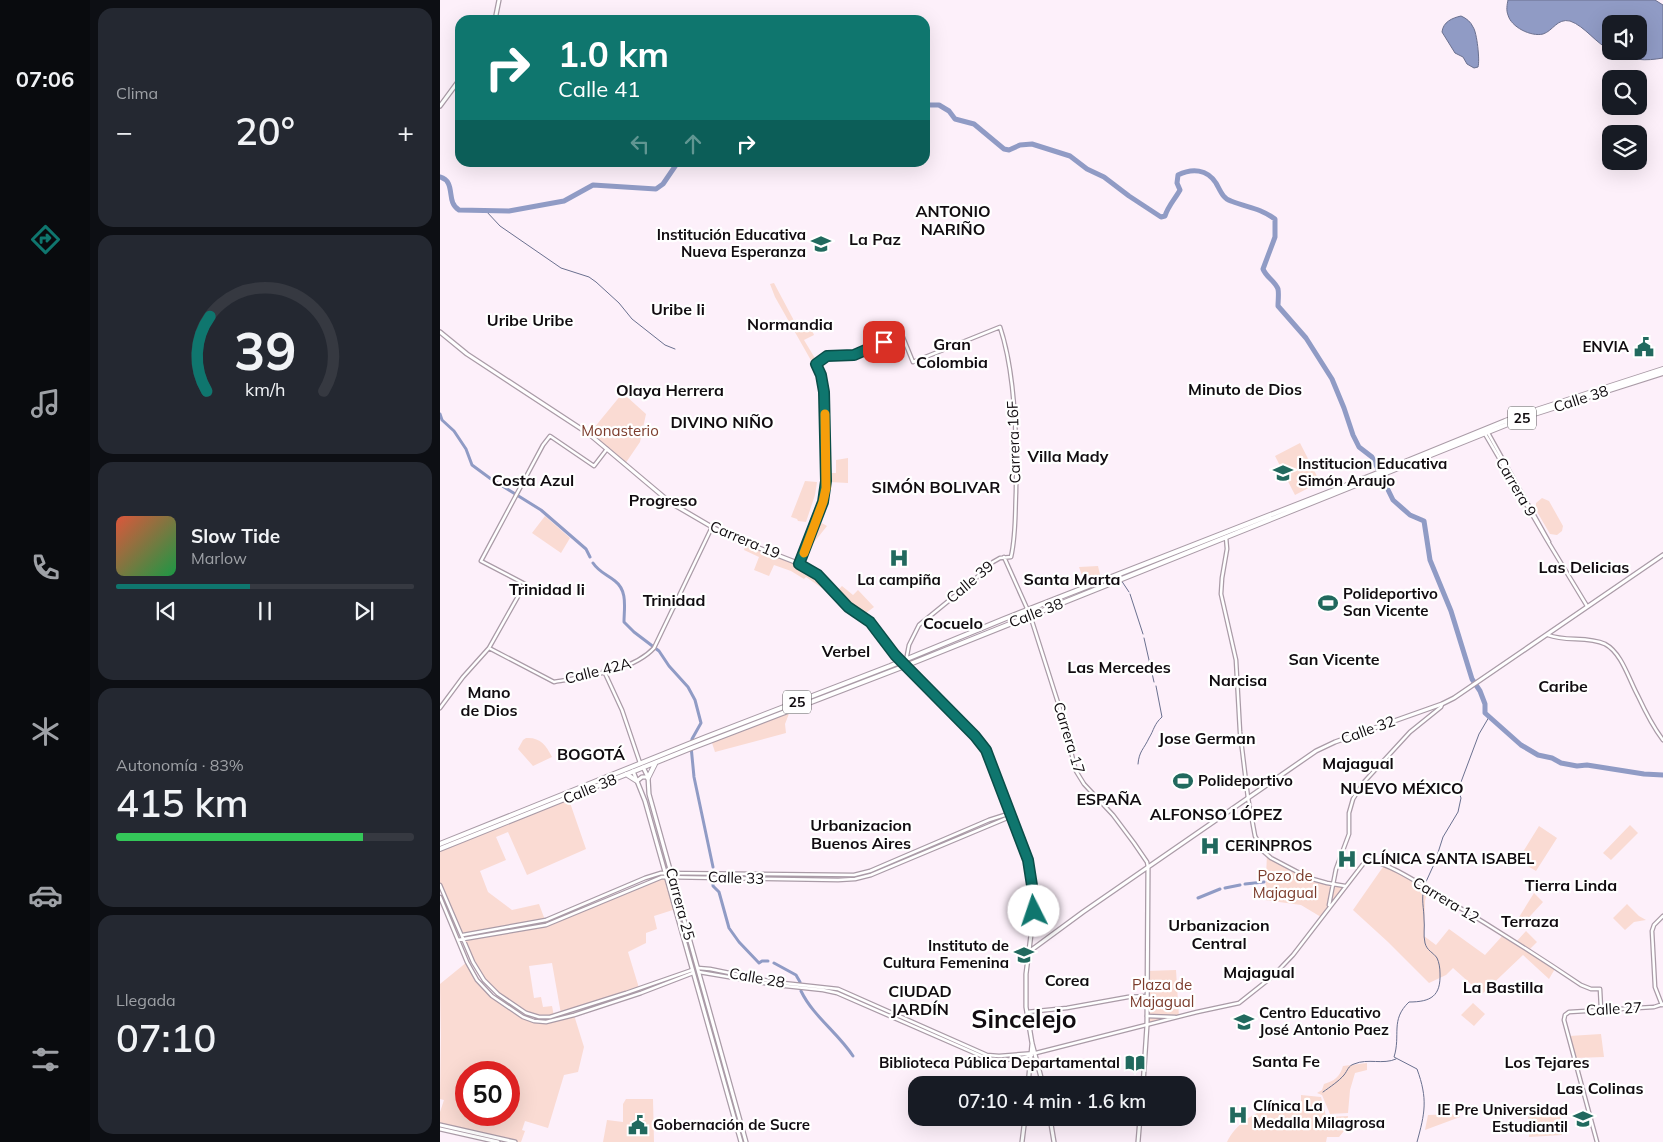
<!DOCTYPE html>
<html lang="es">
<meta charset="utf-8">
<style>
:root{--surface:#171b24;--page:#242831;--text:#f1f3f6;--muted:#9ea1a6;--line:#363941;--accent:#0f766e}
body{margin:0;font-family:Mulish,sans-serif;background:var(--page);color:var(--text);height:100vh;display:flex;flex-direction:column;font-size:19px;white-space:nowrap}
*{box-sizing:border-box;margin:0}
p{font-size:16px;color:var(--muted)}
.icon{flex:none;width:28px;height:28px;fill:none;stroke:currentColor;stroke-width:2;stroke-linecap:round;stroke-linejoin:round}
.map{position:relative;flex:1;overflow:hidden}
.sheet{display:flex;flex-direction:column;gap:8px;padding:8px;background:#0d0f14;width:350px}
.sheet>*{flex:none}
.banner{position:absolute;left:15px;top:15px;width:475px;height:152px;border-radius:15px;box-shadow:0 5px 20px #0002;background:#0f766e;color:#fff;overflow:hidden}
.fabs{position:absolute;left:1162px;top:15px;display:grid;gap:10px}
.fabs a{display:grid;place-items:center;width:45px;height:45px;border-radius:10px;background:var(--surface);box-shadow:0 5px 20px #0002;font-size:25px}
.speed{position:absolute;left:15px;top:1061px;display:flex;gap:10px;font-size:25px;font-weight:700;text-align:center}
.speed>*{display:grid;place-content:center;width:65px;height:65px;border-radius:50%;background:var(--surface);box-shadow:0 5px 20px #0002;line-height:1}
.speed .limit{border:8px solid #d22;background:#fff;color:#111}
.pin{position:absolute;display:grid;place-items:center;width:42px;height:42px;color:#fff;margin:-21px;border-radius:10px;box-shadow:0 2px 8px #0006}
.me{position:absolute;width:55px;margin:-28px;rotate:356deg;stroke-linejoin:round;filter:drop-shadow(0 0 4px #0008)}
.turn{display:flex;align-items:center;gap:18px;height:105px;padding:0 20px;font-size:22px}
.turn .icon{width:65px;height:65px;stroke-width:2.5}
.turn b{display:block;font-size:35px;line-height:42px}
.lanes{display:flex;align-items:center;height:48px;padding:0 20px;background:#0003;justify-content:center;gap:25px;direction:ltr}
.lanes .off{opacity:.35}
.big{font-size:38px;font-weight:600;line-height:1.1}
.sheet .card{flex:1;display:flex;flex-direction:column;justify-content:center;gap:8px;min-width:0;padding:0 18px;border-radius:15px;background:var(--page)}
.sheet .dial{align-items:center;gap:0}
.dial svg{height:130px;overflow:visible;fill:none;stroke:var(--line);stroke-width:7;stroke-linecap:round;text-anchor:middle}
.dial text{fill:var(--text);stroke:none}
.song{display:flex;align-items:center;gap:15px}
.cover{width:60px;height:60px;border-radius:8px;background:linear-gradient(135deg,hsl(10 70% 55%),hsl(140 70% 35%))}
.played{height:5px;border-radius:2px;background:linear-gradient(90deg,var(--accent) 45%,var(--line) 45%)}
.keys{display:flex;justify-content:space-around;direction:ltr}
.heat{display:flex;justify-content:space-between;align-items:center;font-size:28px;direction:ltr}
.charge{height:8px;border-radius:4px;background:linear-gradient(90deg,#34c759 83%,var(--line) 0)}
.trip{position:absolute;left:468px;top:1076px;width:288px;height:50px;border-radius:15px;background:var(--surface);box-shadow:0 5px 20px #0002;font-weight:600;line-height:50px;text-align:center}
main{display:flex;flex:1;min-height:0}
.dock{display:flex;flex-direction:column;width:90px;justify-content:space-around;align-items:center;background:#090b0e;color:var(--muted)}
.dock .icon{width:35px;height:35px}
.dock .current{color:var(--accent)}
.dock b{font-size:22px;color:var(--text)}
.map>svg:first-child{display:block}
</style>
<main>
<nav class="dock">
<b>07:06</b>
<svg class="icon current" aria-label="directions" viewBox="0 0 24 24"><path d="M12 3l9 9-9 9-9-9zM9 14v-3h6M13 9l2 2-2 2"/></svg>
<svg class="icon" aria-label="music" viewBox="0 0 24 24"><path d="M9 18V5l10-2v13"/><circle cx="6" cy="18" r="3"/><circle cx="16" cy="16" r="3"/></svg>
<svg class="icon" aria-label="phone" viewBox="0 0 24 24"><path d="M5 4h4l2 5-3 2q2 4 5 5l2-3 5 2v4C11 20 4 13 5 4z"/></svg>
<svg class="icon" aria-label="climate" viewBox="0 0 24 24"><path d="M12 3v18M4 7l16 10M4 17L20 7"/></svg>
<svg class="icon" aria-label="car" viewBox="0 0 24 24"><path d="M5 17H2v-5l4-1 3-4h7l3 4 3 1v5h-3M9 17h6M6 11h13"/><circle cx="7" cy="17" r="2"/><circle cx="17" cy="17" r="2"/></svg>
<svg class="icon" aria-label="filters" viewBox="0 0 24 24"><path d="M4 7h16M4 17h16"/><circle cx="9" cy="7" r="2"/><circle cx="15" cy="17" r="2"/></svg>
</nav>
<section class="sheet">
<div class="card"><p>Clima</p>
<div class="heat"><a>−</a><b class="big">20°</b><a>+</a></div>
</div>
<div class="card dial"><svg viewBox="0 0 100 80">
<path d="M14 69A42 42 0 1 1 86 69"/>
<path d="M14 69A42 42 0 0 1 16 23" stroke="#0f766e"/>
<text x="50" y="56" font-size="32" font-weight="700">39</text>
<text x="50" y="72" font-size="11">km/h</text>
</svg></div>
<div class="card">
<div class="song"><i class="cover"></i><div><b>Slow Tide</b><p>Marlow</p></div></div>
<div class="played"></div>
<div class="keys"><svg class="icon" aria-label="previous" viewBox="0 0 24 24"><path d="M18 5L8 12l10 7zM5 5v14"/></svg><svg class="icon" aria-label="pause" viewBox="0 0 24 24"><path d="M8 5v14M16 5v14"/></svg><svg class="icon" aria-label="next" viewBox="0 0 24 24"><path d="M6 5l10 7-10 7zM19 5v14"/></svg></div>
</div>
<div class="card"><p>Autonomía · 83%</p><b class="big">415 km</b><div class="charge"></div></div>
<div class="card"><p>Llegada</p><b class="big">07:10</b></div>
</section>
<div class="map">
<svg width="1223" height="1142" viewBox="0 0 1223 1142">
<rect width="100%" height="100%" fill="#fdf0fa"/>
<path fill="#fadbd3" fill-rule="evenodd" d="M334,283L360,332L371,328L374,335L364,340L382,370L386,380L389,438V473H396V460L408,458V483L389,482L386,502L378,521L387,526L363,556L359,564L386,583L382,588L366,577L364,579L351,571L334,565L329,576L314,570L319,557L304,550L306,543L355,562L382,491L384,458L381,401L379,378L377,371L335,297L330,284Z
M181,395L186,396L206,414L200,442L185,464L149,434Z
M860,443L880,482L855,495L835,456Z
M365,481L377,482L375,495L366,522L358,521L357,519L351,517Z
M1102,498L1109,501L1123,526L1122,531L1117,535L1110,534L1096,510V503Z
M105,516L130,538L121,553L92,533Z
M658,566L661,579L645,584L639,567Z
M402,586L413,595L418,590L434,607L422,616L416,613L395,593Z
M350,711L345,724L346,733L275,752L271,740Z
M86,738C100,737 106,745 112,757L93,766L78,749L83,740Z
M128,797L146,849L87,875L68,832L56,837L66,860L40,871L48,892L72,910L99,904L105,920L22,935L0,885V849Z
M1190,825L1198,833L1171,860L1163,853Z
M1099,826L1117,838L1096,871L1078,860Z
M827,854L869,878L905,886L881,917L861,905L825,900Z
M945,864L988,889L985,901L984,936L996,945L1009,929L1045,955L1064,934L1076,942L1086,931L1097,942L1089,950L1116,967L1109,979L1083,955L1042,994L1013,968L1006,975L989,983L948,942L913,910Z
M227,876L236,909L214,916L217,929L206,933V943L188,952L199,988L121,1014L112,963L89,966L94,998L101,997L103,1007L112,1006L114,1016L105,1017L90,1015L58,994L39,973L23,939L106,925Z
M1094,893L1103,902L1081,926L1076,922Z
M1187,904L1199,916L1206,920L1194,922L1185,930L1173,918Z
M27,962L37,980L46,991L77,1013L99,1023L134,1015L144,1047L138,1072L124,1075L108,1128L85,1121L82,1130L85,1131L81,1142H75L0,1125V1112L4,1100L0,1099L1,1036L0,984ZM26,1072H69V1115H26Z
M736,970L739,1017L707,1025L706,971Z
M1033,1003L1045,1014L1034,1026L1021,1015Z
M1161,1034L1164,1057L1135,1058L1129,1036Z
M927,1063V1070L915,1073L910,1090L908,1113L890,1114L882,1095L877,1093L882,1090L884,1084C894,1081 900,1077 903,1066Z
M861,1095L881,1097L887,1120L888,1117L908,1116V1126L899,1137H887L886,1142H787C795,1125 814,1111 833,1108C841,1106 852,1108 861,1108Z
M186,1099H213L214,1142H163L167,1120L183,1122V1104Z
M1120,1112L1122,1135L1089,1137L1088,1113Z
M1020,1114V1117L985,1130L988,1115Z"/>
<path fill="#909bc5" stroke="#6a708f" d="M1068,0H1215L1223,5V58C1206,61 1190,61 1175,51H1199V24H1171V50C1157,45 1145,26 1130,21C1117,18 1113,31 1103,34C1091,37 1071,27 1068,15C1066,10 1067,5 1068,0Z
M1021,16C1026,18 1031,22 1033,27C1037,32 1040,61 1038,67L1034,68L1027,64L1023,57L1015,53L1002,32C1003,22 1012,18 1021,16Z"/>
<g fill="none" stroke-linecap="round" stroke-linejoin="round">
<path stroke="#6a708f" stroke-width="1" d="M46,211L60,226L121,268L149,277L156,282L179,303L192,319L225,345L235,349
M681,580L689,592
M690,594L703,634
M704,638L714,682
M698,764C699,751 704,749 709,738C714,730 714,724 722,717L716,686
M985,884L995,862L1003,837L1018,812L1021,798L1018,790L1039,734L1049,717
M883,1092C890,1087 899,1081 904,1075C908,1070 908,1066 914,1064C928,1058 943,1065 956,1059
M977,1142C985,1113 988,1099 977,1069L954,1057C961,1035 950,1020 969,1002C991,1002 1001,996 1000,973C1000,968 999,962 997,958C993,952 987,951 985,943C983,935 985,927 984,919C984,908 981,900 984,888"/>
<path stroke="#909bc5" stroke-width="3" d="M0,414L2,420L14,431L26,449L32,465L51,479L101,510L146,549L150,557
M153,563C159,572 166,574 175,581C188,591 184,608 184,622L194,632L219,651L229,666L248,687L255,700L261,723L252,739L251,746L254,777L273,867
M273,882V886L279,892L289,928L299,942L319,963L322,961H328
M805,884L824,882
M785,888L800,885
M758,898L780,889
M334,963L356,975L360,982
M361,991C373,1016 398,1033 413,1056"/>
<path stroke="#909bc5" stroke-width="5" d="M485,105H499L509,111L515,119L534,124L564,149L569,150L580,145L592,144L630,156L647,169L664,177L689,196L721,217L725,216C728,206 735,199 740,190L737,183L738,175C752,168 767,169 776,183C780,190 783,199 791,201C808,208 818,207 835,219V237L823,269C826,277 835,281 838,289C839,294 838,301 838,306L866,338L892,379L904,408L913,435L919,447L932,457L953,500L970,515L984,521L990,560L1011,611L1032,679L1040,691L1045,704V713L1081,745L1098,755L1112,758L1121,763L1137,766L1147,765L1204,774L1223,775
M0,177C17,182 5,202 19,210L69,211L124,201L153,185L216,189L223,184L238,162"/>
<defs>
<path id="tertiary" d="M1047,431L1109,542
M1045,434L1107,540L1147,606
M786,537L787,549L782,578L781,594L796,660L800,732L808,798L815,836L823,851L831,858L869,878L887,883L905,886
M564,557L590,615L620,709L636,771L644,784L673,815L694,843L707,862L708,867
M359,564L383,502L387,481L384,392L381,375L376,364C392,350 397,359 414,355C430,351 447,342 462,335L473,362L560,327C576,375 577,441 576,492C575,514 576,535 571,557L560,558L553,562L533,581L479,625L469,645L465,666
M1108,635C1126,642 1147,636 1165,644C1182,653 1189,680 1198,696C1205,711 1213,727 1223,740
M49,648L114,682C145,676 192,672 214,648L272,527
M164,671L182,710L200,763
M0,708L23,677L49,648L85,584L41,561L103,445L110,436L154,466L167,449
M0,885L33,962L44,980L58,994L86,1013L99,1017H110L186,993L252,970
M0,897L27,962L37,980L52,996L83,1017L94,1021L106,1022L134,1015L201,993L253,973
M889,905L896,869L909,834V813L913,799L924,782L970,732L1001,707L1002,704
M23,935L106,920L205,878L221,873L414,875L430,871L549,820L571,813
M18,940L106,925L222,877L398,880L415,879L431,875L572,816
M258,968L270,969L334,982L398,989L547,1055L559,1056L596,1053L757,1012L799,1003L833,976L853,955L927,859C954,866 978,883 1002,897C1049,925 1095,954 1141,985L1151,989H1160L1161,1009
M259,972L336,985L383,990L397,993L546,1058C560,1061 579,1060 592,1055
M1222,1005L1215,987L1212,931L1214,925L1223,916
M587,1012L627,1008L688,997L707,996
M707,1016L735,1017
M1157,1142L1124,1020L1125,1015L1129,1012L1214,1007L1223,1004"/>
<path id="secondary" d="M55,20L59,0
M0,106L20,79
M0,332L27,354L149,434L231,503L272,527L306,543L355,562L377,575L408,607L430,622L455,655L541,743L551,761L589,867L594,911L586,974V1007L592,1043L603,1085
M203,767L208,777L209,794L306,1142
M193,771L205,801L301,1142
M197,781L202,777H208
M590,951L643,912L876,751L895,742L1002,704L1014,698L1223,555
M588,1085L592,1044
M703,1085L707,1025L708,868
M610,1118L614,1142
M0,1125L75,1142
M0,1129L58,1142
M582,1142L585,1118
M698,1142L700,1118"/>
<path id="trunk" d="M186,774L197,781
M208,778L215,764
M0,844L266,737L450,666L564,619L935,474L1065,421L1090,412L1223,369
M0,849L249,749L465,666L1088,416L1223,373"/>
</defs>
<use href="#tertiary" stroke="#aa9ba7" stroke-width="5"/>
<use href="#secondary" stroke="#aa9ba7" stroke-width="5.5"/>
<use href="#trunk" stroke="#aa9ba7" stroke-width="6"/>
<use href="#tertiary" stroke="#fff" stroke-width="2.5"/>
<use href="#secondary" stroke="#fff" stroke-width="3"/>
<use href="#trunk" stroke="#fff" stroke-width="4"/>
</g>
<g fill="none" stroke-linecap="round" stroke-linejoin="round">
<defs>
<path id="route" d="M444,342L414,355L387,356L376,364L381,375L384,392L386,481L383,502L359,564L378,575L408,607L430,622L455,655L535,736L546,750L588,860L593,892L594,911"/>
</defs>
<use href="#route" stroke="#0a4d48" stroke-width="12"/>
<use href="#route" stroke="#0f766e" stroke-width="9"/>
<path stroke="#f59e0b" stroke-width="9" d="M364,553L383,502L386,488L385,414"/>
</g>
<defs>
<symbol id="university-bare" viewBox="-9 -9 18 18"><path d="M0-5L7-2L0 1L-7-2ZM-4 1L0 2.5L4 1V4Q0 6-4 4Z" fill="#21695e" stroke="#fff" stroke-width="2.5" paint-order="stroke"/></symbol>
<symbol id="civic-bare" viewBox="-9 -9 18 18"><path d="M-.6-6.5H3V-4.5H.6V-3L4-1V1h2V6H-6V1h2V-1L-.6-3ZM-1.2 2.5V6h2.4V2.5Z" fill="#21695e" stroke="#fff" stroke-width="2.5" paint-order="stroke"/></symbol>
<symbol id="hospital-bare" viewBox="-9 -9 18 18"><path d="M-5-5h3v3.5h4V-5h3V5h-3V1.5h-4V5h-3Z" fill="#21695e" stroke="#fff" stroke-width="2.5" paint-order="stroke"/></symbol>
<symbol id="stadium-bare" viewBox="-9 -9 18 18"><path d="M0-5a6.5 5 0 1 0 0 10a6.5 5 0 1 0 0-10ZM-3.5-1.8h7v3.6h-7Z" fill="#21695e" stroke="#fff" stroke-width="2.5" paint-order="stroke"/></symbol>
<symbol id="library-bare" viewBox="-9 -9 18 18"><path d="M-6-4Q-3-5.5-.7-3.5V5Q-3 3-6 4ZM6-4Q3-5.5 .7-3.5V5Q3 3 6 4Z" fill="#21695e" stroke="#fff" stroke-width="2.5" paint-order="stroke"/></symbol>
</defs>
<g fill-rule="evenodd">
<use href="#university-bare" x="367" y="230" width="28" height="28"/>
<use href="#civic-bare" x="1190" y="333" width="28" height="28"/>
<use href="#university-bare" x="829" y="459" width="28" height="28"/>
<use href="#hospital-bare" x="445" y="544" width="28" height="28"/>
<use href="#stadium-bare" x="874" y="589" width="28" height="28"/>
<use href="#stadium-bare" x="729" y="767" width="28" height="28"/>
<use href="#hospital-bare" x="756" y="832" width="28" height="28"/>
<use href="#hospital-bare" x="893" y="845" width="28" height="28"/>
<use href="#university-bare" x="570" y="941" width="28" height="28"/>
<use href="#university-bare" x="790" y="1008" width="28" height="28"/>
<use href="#library-bare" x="681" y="1049" width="28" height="28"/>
<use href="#hospital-bare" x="784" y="1101" width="28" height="28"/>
<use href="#university-bare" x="1129" y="1105" width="28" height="28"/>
<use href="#civic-bare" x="184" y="1111" width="28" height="28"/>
</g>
<g text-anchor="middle" stroke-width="4.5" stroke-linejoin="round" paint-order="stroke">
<g fill="#fff" stroke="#585558" stroke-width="1">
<rect x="1068" y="406.5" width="28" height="23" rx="4"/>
<rect x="343" y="690.5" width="28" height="23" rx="4"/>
</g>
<g font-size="14" font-weight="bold" fill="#110c10">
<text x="1082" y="423">25</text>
<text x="357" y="707">25</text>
</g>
<g font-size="15" font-weight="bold" fill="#110c10" stroke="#fff" text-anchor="start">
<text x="366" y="240" text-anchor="end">Institución Educativa<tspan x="366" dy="17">Nueva Esperanza</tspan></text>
<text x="1189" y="352" text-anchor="end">ENVIA</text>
<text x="858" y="469">Institucion Educativa<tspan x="858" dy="17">Simón Araujo</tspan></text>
<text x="459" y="585" text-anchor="middle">La campiña</text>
<text x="903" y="599">Polideportivo<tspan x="903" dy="17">San Vicente</tspan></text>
<text x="758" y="786">Polideportivo</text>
<text x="785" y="851">CERINPROS</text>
<text x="922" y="864">CLÍNICA SANTA ISABEL</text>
<text x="569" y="951" text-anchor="end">Instituto de<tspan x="569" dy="17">Cultura Femenina</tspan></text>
<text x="819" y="1018">Centro Educativo<tspan x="819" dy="17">José Antonio Paez</tspan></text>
<text x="680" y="1068" text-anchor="end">Biblioteca Pública Departamental</text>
<text x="813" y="1111">Clínica La<tspan x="813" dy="17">Medalla Milagrosa</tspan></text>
<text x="1128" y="1115" text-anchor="end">IE Pre Universidad<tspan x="1128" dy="17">Estudiantil</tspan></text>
<text x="213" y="1130">Gobernación de Sucre</text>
</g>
<g font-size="15" fill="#110c10" stroke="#fff">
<text transform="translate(1141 399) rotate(-18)" y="5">Calle 38</text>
<text transform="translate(574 442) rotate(-92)" y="5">Carrera 16F</text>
<text transform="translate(1076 487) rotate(60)" y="5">Carrera 9</text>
<text transform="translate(305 540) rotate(23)" y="5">Carrera 19</text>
<text transform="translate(530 582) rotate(-40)" y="5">Calle 39</text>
<text transform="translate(596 613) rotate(-21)" y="5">Calle 38</text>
<text transform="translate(158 671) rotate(-14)" y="5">Calle 42A</text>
<text transform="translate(928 730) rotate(-20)" y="5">Calle 32</text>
<text transform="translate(629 738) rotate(73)" y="5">Carrera 17</text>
<text transform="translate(150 789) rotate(-22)" y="5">Calle 38</text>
<text transform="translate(296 878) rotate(2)" y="5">Calle 33</text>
<text transform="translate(1006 900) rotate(31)" y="5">Carrera 12</text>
<text transform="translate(240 904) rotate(75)" y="5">Carrera 25</text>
<text transform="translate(317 978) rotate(10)" y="5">Calle 28</text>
<text transform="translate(1174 1009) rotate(-3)" y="5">Calle 27</text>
</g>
<g font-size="15" fill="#7c3c2c" stroke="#fff">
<text x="180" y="436">Monasterio</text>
<text x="845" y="881">Pozo de<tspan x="845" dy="17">Majagual</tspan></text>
<text x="722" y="990">Plaza de<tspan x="722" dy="17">Majagual</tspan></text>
</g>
<g font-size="16" font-weight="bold" fill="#110c10" stroke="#fff">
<text x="513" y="217">ANTONIO<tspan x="513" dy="18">NARIÑO</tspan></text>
<text x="435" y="245">La Paz</text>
<text x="238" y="315">Uribe Ii</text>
<text x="90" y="326">Uribe Uribe</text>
<text x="350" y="330">Normandia</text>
<text x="512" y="350">Gran<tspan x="512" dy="18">Colombia</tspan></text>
<text x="805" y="395">Minuto de Dios</text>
<text x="230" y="396">Olaya Herrera</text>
<text x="282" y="428">DIVINO NIÑO</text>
<text x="628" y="462">Villa Mady</text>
<text x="93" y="486">Costa Azul</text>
<text x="496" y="493">SIMÓN BOLIVAR</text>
<text x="223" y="506">Progreso</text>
<text x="1144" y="573">Las Delicias</text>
<text x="632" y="585">Santa Marta</text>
<text x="107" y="595">Trinidad Ii</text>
<text x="234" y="606">Trinidad</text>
<text x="513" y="629">Cocuelo</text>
<text x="406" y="657">Verbel</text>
<text x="894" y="665">San Vicente</text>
<text x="679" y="673">Las Mercedes</text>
<text x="798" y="686">Narcisa</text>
<text x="1123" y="692">Caribe</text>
<text x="49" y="698">Mano<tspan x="49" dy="18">de Dios</tspan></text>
<text x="767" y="744">Jose German</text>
<text x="151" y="760">BOGOTÁ</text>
<text x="918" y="769">Majagual</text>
<text x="962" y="794">NUEVO MÉXICO</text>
<text x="669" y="805">ESPAÑA</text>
<text x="776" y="820">ALFONSO LÓPEZ</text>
<text x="421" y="831">Urbanizacion<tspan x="421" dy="18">Buenos Aires</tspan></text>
<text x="1131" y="891">Tierra Linda</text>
<text x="1090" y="927">Terraza</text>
<text x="779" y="931">Urbanizacion<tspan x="779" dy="18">Central</tspan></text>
<text x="819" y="978">Majagual</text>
<text x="627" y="986">Corea</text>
<text x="1063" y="993">La Bastilla</text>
<text x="480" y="997">CIUDAD<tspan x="480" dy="18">JARDÍN</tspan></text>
<text x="846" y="1067">Santa Fe</text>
<text x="1107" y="1068">Los Tejares</text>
<text x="1160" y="1094">Las Colinas</text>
</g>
<g font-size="25" font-weight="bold" fill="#110c10" stroke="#fff">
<text x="584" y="1028">Sincelejo</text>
</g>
</g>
</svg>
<div class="fabs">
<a><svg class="icon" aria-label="sound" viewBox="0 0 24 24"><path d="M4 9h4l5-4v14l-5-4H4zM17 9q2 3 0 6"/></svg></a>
<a><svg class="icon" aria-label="search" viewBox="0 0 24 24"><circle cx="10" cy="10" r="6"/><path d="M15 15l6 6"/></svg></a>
<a><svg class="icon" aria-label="layers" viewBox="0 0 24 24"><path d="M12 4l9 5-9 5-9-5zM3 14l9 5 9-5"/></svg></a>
</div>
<div class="speed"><div class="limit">50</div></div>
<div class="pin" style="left:444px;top:342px;background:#d93025"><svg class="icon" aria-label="arrive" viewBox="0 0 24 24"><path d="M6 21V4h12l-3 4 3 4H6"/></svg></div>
<svg class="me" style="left:594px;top:911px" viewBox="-20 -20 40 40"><circle r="19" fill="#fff"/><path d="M0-13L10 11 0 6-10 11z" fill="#0f766e"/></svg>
<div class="trip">07:10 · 4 min · 1.6 km</div>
<div class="banner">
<div class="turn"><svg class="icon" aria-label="right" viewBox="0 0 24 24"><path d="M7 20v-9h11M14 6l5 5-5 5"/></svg><div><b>1.0 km</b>Calle 41</div></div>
<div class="lanes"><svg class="icon off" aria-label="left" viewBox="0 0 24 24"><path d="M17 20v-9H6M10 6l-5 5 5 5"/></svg><svg class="icon off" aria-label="ahead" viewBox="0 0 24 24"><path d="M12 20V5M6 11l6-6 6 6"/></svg><svg class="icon" aria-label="right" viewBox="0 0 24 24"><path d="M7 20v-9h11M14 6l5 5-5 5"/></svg></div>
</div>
</div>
</main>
